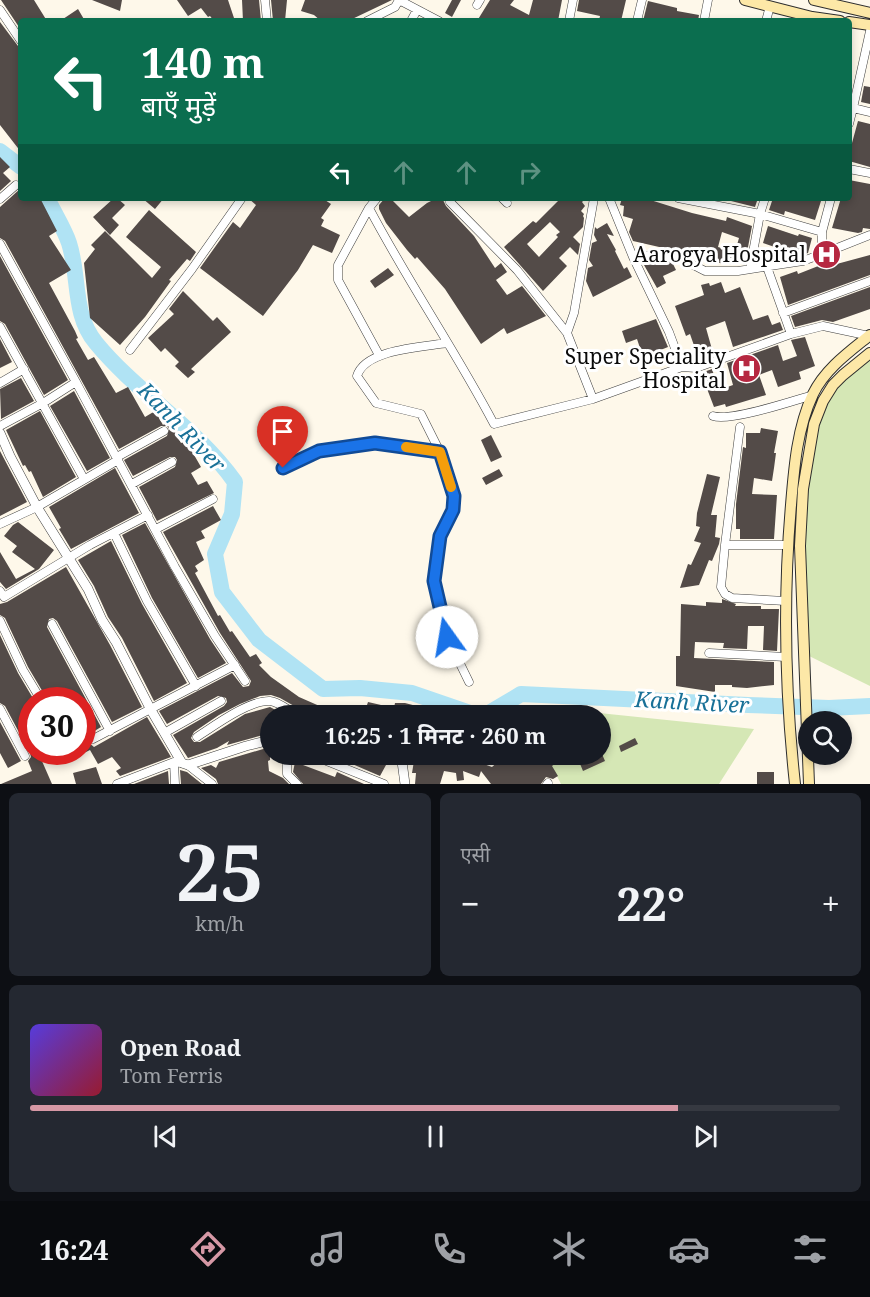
<!DOCTYPE html>
<html lang="hi">
<meta charset="utf-8">
<style>
:root{--surface:#171b24;--page:#242831;--text:#f1f3f6;--muted:#9ea1a6;--line:#363941;--accent:#d698a5}
body{margin:0;font-family:"Noto Serif","Noto Sans Devanagari",serif;background:var(--page);color:var(--text);height:100vh;display:flex;flex-direction:column;font-size:22px;white-space:nowrap}
*{box-sizing:border-box;margin:0}
p{font-size:20px;color:var(--muted)}
.icon{flex:none;width:33px;height:33px;fill:none;stroke:currentColor;stroke-width:2;stroke-linecap:round;stroke-linejoin:round}
.map{position:relative;height:784px;overflow:hidden}
.sheet{display:flex;flex-direction:column;gap:9px;padding:9px;background:#0d0f14;flex:1}
.sheet>*{flex:none}
.hud{position:absolute;left:18px;top:18px;width:834px;height:183px;border-radius:6px;box-shadow:0 3px 9px #0003;background:#0b6e4f;color:#fff;overflow:hidden}
.tools{position:absolute;left:798px;top:711px;display:grid;gap:12px}
.tools a{display:grid;place-items:center;width:54px;height:54px;border-radius:50%;background:var(--surface);box-shadow:0 3px 9px #0003;font-size:30px}
.speed{position:absolute;left:18px;top:687px;display:flex;gap:12px;font-size:30px;font-weight:700;text-align:center}
.speed>*{display:grid;place-content:center;width:78px;height:78px;border-radius:50%;background:var(--surface);box-shadow:0 3px 9px #0003;line-height:1}
.speed .limit{border:9px solid #d22;background:#fff;color:#111}
.pin{position:absolute;display:grid;place-items:center;width:51px;height:51px;color:#fff;margin:-62px -26px;border-radius:50% 50% 50% 0;rotate:-45deg;box-shadow:0 0 6px #0007}
.pin .icon{rotate:45deg}
.me{position:absolute;width:66px;margin:-33px;rotate:347deg;stroke-linejoin:round;filter:drop-shadow(0 0 4px #0008)}
.turn{display:flex;align-items:center;gap:21px;height:126px;padding:0 24px;font-size:27px}
.turn .icon{width:78px;height:78px;stroke-width:2.5}
.turn b{display:block;font-size:42px;line-height:51px}
.lanes{display:flex;align-items:center;height:57px;padding:0 24px;background:#0003;justify-content:center;gap:30px;direction:ltr}
.lanes .off{opacity:.35}
.big{font-size:45px;font-weight:700;line-height:1.1}
.sheet .tile{flex:1;display:flex;flex-direction:column;justify-content:center;gap:9px;min-width:0;padding:0 21px;border-radius:9px;background:var(--page)}
.sheet .dial{align-items:center;gap:0}
.dial b{font-size:78px;line-height:1}
.song{display:flex;align-items:center;gap:18px}
.cover{width:72px;height:72px;border-radius:9px;background:linear-gradient(135deg,hsl(250 70% 55%),hsl(350 70% 35%))}
.played{height:6px;border-radius:3px;background:linear-gradient(90deg,var(--accent) 80%,var(--line) 80%)}
.keys{display:flex;justify-content:space-around;direction:ltr}
.heat{display:flex;justify-content:space-between;align-items:center;font-size:33px;direction:ltr}
.sheet .tiles{flex:1;display:grid;gap:9px;grid-template-columns:1fr 1fr}
.tile:last-child{grid-column:span 2}
.trip{position:absolute;left:260px;top:705px;width:351px;height:60px;border-radius:30px;background:var(--surface);box-shadow:0 3px 9px #0003;font-weight:700;line-height:60px;text-align:center}
.tabs{display:flex;height:96px;justify-content:space-around;align-items:center;background:#090b0e;color:var(--muted)}
.tabs .icon{width:42px;height:42px}
.tabs .on{color:var(--accent)}
.tabs b{font-size:27px;color:var(--text)}
.map>svg:first-child{display:block}
</style>
<div class="map">
<svg width="870" height="784" viewBox="0 0 870 784">
<rect width="100%" height="100%" fill="#fef8ea"/>
<path fill="#d5e7b5" d="M870,353V686L803,653V489L823,401Z
M570,710L754,729L719,784H561L546,755L600,754V716L566,715Z"/>
<g fill="none" stroke-linecap="round" stroke-linejoin="round">
<path stroke="#b0e3f4" stroke-width="16" d="M0,151L21,167
M47,198C54,213 64,228 69,243C80,277 72,314 96,343C138,394 196,427 235,482L232,514L215,554L222,592L259,640L323,689L360,688L412,693L479,716
M484,716L521,694L748,705L829,708L870,706"/>
</g>
<path fill="#534b48" fill-rule="evenodd" d="M1,0H34L47,21H21V30Z
M92,0H122L120,11Z
M177,0H228L234,18L229,21H214L210,16L208,17L201,8L188,16Z
M242,0H259L261,21H243Z
M271,0H287L285,21H273Z
M305,0H392L348,21H321L314,15L301,11Z
M452,0H461L452,17L445,13Z
M490,0H514L510,5L529,15L533,0H562L558,21H477Z
M579,0H626L621,21H599L600,16L577,11Z
M648,1L677,8V11L699,15L698,21H643Z
M78,9L85,21H60Z
M0,22L21,50V152L0,125Z
M864,86L870,87V104L861,102Z
M858,121L870,124V167L849,161V154Z
M0,157L10,167L3,173L11,181L0,191Z
M849,180L870,184V229L863,228L862,232L858,233L832,228L841,198H849Z
M20,189L21,198H40L57,231L49,236L71,270L49,283L75,331L78,338L76,339L88,360L94,357L116,393L128,387L145,417L155,411L163,425L169,421L181,443L186,441L201,467L191,473L198,485L207,481L214,493L157,521L139,487L175,467L177,460L175,457H170L133,476L124,460L167,436L169,429L167,426H161L119,449L5,241L0,238V207Z
M114,198H117L125,205L112,218L119,225L110,235L93,217Z
M142,198H164L155,209Z
M248,198H322L331,204L321,218L324,220L321,226L340,235L332,253L313,245L298,270L263,316L200,268L233,222L240,228L256,205Z
M385,198H390L409,217L427,203L437,198H442L446,206L474,236L495,268L501,263L507,272L496,280L507,295L522,286L546,316L507,334L504,328L481,344L445,289L417,257L415,259L407,250L386,223L379,209V205Z
M561,198H586L582,202L585,206L581,211L584,214L583,216L584,218L583,227L573,237L580,244L578,255L570,247L559,258L567,266L543,291L504,247L533,221L536,223ZM550,222L560,232L556,235L558,237L539,257L527,244Z
M622,198L643,200L644,198L692,213L726,221L727,217L752,226L745,263L732,260L730,265H727L713,261L715,253L696,247L695,253L682,249L681,252L633,241L629,232L633,219L623,216L624,206L620,205ZM722,232L739,238L735,252L718,247Z
M727,198H758L755,207L727,200Z
M773,198H809L821,201L815,220L785,211L784,215L769,210Z
M149,210L196,252L190,261L187,259L169,280L171,281L145,317L120,345L90,318L84,263L95,249L91,245L105,231L152,278L161,267L126,237Z
M607,223L614,236L607,234L616,250L615,251L624,269L627,267L632,277L593,297L586,281L588,268L593,266L589,260L592,243L597,241L594,235L595,227L597,229Z
M768,226L798,236L799,234L812,238L808,253L805,254L793,250L792,253L763,243Z
M870,255V275L788,305L780,277L797,271L798,274L831,261L833,265Z
M0,256L68,380L44,395L5,324L0,321Z
M662,260L672,262L676,270L663,276L666,283L657,288L644,265Z
M388,268L394,275L375,288L370,281Z
M721,282L725,293L740,287L753,320L768,315L772,325L780,322L783,330L733,347L725,321L706,328L713,353L698,357L690,334L686,336L675,306L704,295L701,285L709,283L710,286Z
M870,287V309L833,322L822,320L795,327L791,316Z
M183,291L213,321L217,317L231,332L191,369L195,372L188,378L175,366L179,362L165,348L161,352L148,338L174,314L169,309Z
M656,319L668,347L643,357L637,339L626,343L622,331Z
M805,337L815,366L799,372L801,379L778,387L772,370L759,375L766,395L726,407L725,404L714,407L701,373L712,369L719,390L733,385L727,363L778,345L783,361L797,356L791,340Z
M0,339L12,362L0,368Z
M21,378L34,401L1,419L0,389Z
M74,391L110,458L87,471L50,406Z
M40,411L76,477L43,497L31,471L29,472L25,465L23,466L6,430Z
M761,428L778,431L774,453H776L774,468L772,481L754,478L752,494L777,495L774,539H740V529H736V504L743,447L746,448V433H760Z
M491,435L502,457L491,462L481,440Z
M0,451L27,502L0,516Z
M115,468L139,513L71,549L59,529L61,528L49,507Z
M499,469L503,476L486,485L482,478Z
M707,474L720,477L711,515H717L715,537L720,538L719,544L712,561L709,560L699,585L680,588L688,564L691,565L701,543L694,541L700,527L696,526L697,513Z
M213,506L221,520L201,531L205,538L196,542L204,560L195,566L198,571L195,573L218,616L220,615L230,632L232,631L250,657L256,654L262,663L259,665L271,677L299,697L340,715L306,716L303,711L280,698L271,695L260,696L240,704L219,715L194,732L191,738L194,742H200L245,714L270,707L287,716H270V733L227,745L229,741L217,748L188,758L173,735L224,706L227,702L226,698L218,696L167,724L159,711L232,673L243,687L249,686L251,681L220,633L163,532Z
M18,522L54,550L39,569L6,589L0,582V552L16,579L35,569L12,552L17,546L4,536L13,525Z
M145,523L210,639L226,663L198,678L152,598L122,535Z
M111,541L142,604L187,683L154,701L122,638L108,617L94,586L78,560Z
M66,567L110,645L142,707L112,722L57,621L53,618L49,619L47,627L101,727L88,735V742L94,747L147,717L171,757L120,776L116,771L121,768L112,757L98,764L90,750L82,754V700H67L59,692L47,699L28,667L5,618L0,615V604L7,602Z
M722,599L736,604L735,606H761V609H779L777,651L763,650L764,626H748L747,649L723,648L724,643L695,642L694,658L774,662V685L747,688L732,687V685H715V692L676,686V656H680L681,604L706,606V602L722,603Z
M0,635L18,673L34,700H32V752H38L52,784H1L32,771L28,761L31,757L30,753L5,706L0,703Z
M368,702L394,708L395,703H405L428,709L426,716H341V708L348,707V705H367Z
M0,722L21,761L8,768L0,753Z
M635,738L638,744L621,752L619,746Z
M270,747V760L268,761L269,771L283,778L289,784H218L216,779L201,768L211,765L216,768L219,762Z
M345,754H392L380,776L343,760Z
M411,754H480L470,759L492,767L500,760L496,754H551L557,762L552,766L558,776L553,779L546,777L541,784H491L481,771L479,777L463,771L464,780L457,781L456,773L444,771L440,784H415L416,773H412L414,761H411Z
M576,754H602L605,761L583,771Z
M295,762L335,777L337,772L364,784H303L293,772Z
M96,767L102,784H76L73,773Z
M180,770L187,772L202,784H181Z
M168,771L169,784H134Z
M757,772H774V784H757Z"/>
<g fill="none" stroke-linecap="round" stroke-linejoin="round">
<defs>
<path id="minor" d="M265,0L267,21
M399,0L439,21
M477,5L480,0
M0,10L21,41
M367,21L395,7L399,0
M411,21L417,10
M569,21L573,0
M637,21L642,0
M704,21L708,0
M766,21L770,6
M849,107L853,108L870,31
M849,124L853,108L870,112
M849,169L870,173
M377,198L369,208C408,282 455,350 494,424L593,399L682,367L669,332L633,257L662,254L678,257L705,271H738L803,261L822,254V232L831,198
M502,198L507,203
M609,198L633,257
M678,198L760,214L822,232
M0,199L16,185
M450,202L517,270L567,333L593,399
M369,208L338,265V280L379,355
M0,244L76,382
M822,254L870,235
M767,267L791,334
M750,269L760,214L765,198
M783,313L870,281
M0,327L84,479
M567,333L574,313L594,198
M130,350L192,269L242,198
M682,367L696,368L791,334L823,326L870,336
M0,383L24,369
M713,416C730,422 792,401 813,395
M0,426L43,403L76,382L175,567L215,636L245,681
M440,452L421,414L376,403L357,376C365,349 423,347 447,343
M117,457L164,431
M283,468L319,451L375,443L440,452L454,497L453,510L440,536L434,581L447,637L469,682
M132,484L172,462
M0,524L37,507L118,460
M156,529L213,499
M114,533L147,601L196,686
M725,545L740,427
M0,591L4,597L90,545L148,515
M786,601L732,598L725,594L721,587L725,545H787
M0,621L23,670L41,700
M52,624L110,731
M709,653L786,657
M0,709L25,756
M166,732L221,701
M197,737C214,726 249,700 270,701C280,702 290,712 300,716
M93,739L235,665
M287,754V774L297,784
M309,754L384,784
M174,762L175,784
M188,765L212,784
M117,784L174,762L182,763
M547,784L548,783"/>
<path id="tertiary" d="M0,433L10,456L37,507L88,589L102,620L116,642L151,710L182,763L188,765L246,746L270,740
M401,754L405,784"/>
<path id="secondary" d="M745,0L812,17L840,21
M814,0L870,13
M849,22L870,25
M795,784C785,692 783,598 791,505C794,468 797,428 813,394C825,369 849,352 870,335
M809,784L800,546L803,489L814,424L823,401L833,385L843,375L870,353"/>
</defs>
<use href="#minor" stroke="#3e3e3e" stroke-width="9"/>
<use href="#tertiary" stroke="#3e3e3e" stroke-width="10"/>
<use href="#secondary" stroke="#2d2d2d" stroke-width="12"/>
<use href="#minor" stroke="#fff" stroke-width="8"/>
<use href="#tertiary" stroke="#fff" stroke-width="9"/>
<use href="#secondary" stroke="#fde8a7" stroke-width="10"/>
</g>
<g fill="none" stroke-linecap="round" stroke-linejoin="round">
<defs>
<path id="route" d="M283,468L319,451L375,443L440,452L454,496L453,510L440,536L434,581L447,637"/>
</defs>
<use href="#route" stroke="#114b97" stroke-width="15"/>
<use href="#route" stroke="#1a73e8" stroke-width="10"/>
<path stroke="#f59e0b" stroke-width="10" d="M406,447L440,452L451,487"/>
</g>
<defs>
<symbol id="hospital-disc" viewBox="-11 -11 22 22"><circle r="9.5" fill="#b62841" stroke="#fff"/><path d="M-5-5h3v3.5h4V-5h3V5h-3V1.5h-4V5h-3Z" fill="#fff"/></symbol>
</defs>
<g fill-rule="evenodd">
<use href="#hospital-disc" x="810" y="238" width="33" height="33"/>
<use href="#hospital-disc" x="730" y="352" width="33" height="33"/>
</g>
<g text-anchor="middle" stroke-width="6" stroke-linejoin="round" paint-order="stroke">
<g font-size="21" fill="#0b0b0b" stroke="#fff" text-anchor="end">
<text x="806" y="262">Aarogya Hospital</text>
<text x="726" y="364">Super Speciality<tspan x="726" dy="24">Hospital</tspan></text>
</g>
<g font-size="22" font-style="italic" fill="#197198" stroke="#fff">
<text transform="translate(182 427) rotate(46)" y="8">Kanh River</text>
<text transform="translate(692 702) rotate(3)" y="8">Kanh River</text>
</g>
</g>
</svg>
<div class="tools">
<a><svg class="icon" aria-label="search" viewBox="0 0 24 24"><circle cx="10" cy="10" r="6"/><path d="M15 15l6 6"/></svg></a>
</div>
<div class="speed"><div class="limit">30</div></div>
<div class="pin" style="left:283px;top:468px;background:#d93025"><svg class="icon" aria-label="arrive" viewBox="0 0 24 24"><path d="M6 21V4h12l-3 4 3 4H6"/></svg></div>
<svg class="me" style="left:447px;top:637px" viewBox="-20 -20 40 40"><circle r="19" fill="#fff"/><path d="M0-13L10 11 0 6-10 11z" fill="#1a73e8"/></svg>
<div class="trip">16:25 · 1 मिनट · 260 m</div>
<div class="hud">
<div class="turn"><svg class="icon" aria-label="left" viewBox="0 0 24 24"><path d="M17 20v-9H6M10 6l-5 5 5 5"/></svg><div><b>140 m</b>बाएँ मुड़ें</div></div>
<div class="lanes"><svg class="icon" aria-label="left" viewBox="0 0 24 24"><path d="M17 20v-9H6M10 6l-5 5 5 5"/></svg><svg class="icon off" aria-label="ahead" viewBox="0 0 24 24"><path d="M12 20V5M6 11l6-6 6 6"/></svg><svg class="icon off" aria-label="ahead" viewBox="0 0 24 24"><path d="M12 20V5M6 11l6-6 6 6"/></svg><svg class="icon off" aria-label="right" viewBox="0 0 24 24"><path d="M7 20v-9h11M14 6l5 5-5 5"/></svg></div>
</div>
</div>
<section class="sheet">
<div class="tiles">
<div class="tile dial"><b>25</b><p>km/h</p></div>
<div class="tile"><p>एसी</p>
<div class="heat"><a>−</a><b class="big">22°</b><a>+</a></div>
</div>
<div class="tile">
<div class="song"><i class="cover"></i><div><b>Open Road</b><p>Tom Ferris</p></div></div>
<div class="played"></div>
<div class="keys"><svg class="icon" aria-label="previous" viewBox="0 0 24 24"><path d="M18 5L8 12l10 7zM5 5v14"/></svg><svg class="icon" aria-label="pause" viewBox="0 0 24 24"><path d="M8 5v14M16 5v14"/></svg><svg class="icon" aria-label="next" viewBox="0 0 24 24"><path d="M6 5l10 7-10 7zM19 5v14"/></svg></div>
</div>
</div>
</section>
<nav class="tabs">
<b>16:24</b>
<svg class="icon on" aria-label="directions" viewBox="0 0 24 24"><path d="M12 3l9 9-9 9-9-9zM9 14v-3h6M13 9l2 2-2 2"/></svg>
<svg class="icon" aria-label="music" viewBox="0 0 24 24"><path d="M9 18V5l10-2v13"/><circle cx="6" cy="18" r="3"/><circle cx="16" cy="16" r="3"/></svg>
<svg class="icon" aria-label="phone" viewBox="0 0 24 24"><path d="M5 4h4l2 5-3 2q2 4 5 5l2-3 5 2v4C11 20 4 13 5 4z"/></svg>
<svg class="icon" aria-label="climate" viewBox="0 0 24 24"><path d="M12 3v18M4 7l16 10M4 17L20 7"/></svg>
<svg class="icon" aria-label="car" viewBox="0 0 24 24"><path d="M5 17H2v-5l4-1 3-4h7l3 4 3 1v5h-3M9 17h6M6 11h13"/><circle cx="7" cy="17" r="2"/><circle cx="17" cy="17" r="2"/></svg>
<svg class="icon" aria-label="filters" viewBox="0 0 24 24"><path d="M4 7h16M4 17h16"/><circle cx="9" cy="7" r="2"/><circle cx="15" cy="17" r="2"/></svg>
</nav>
